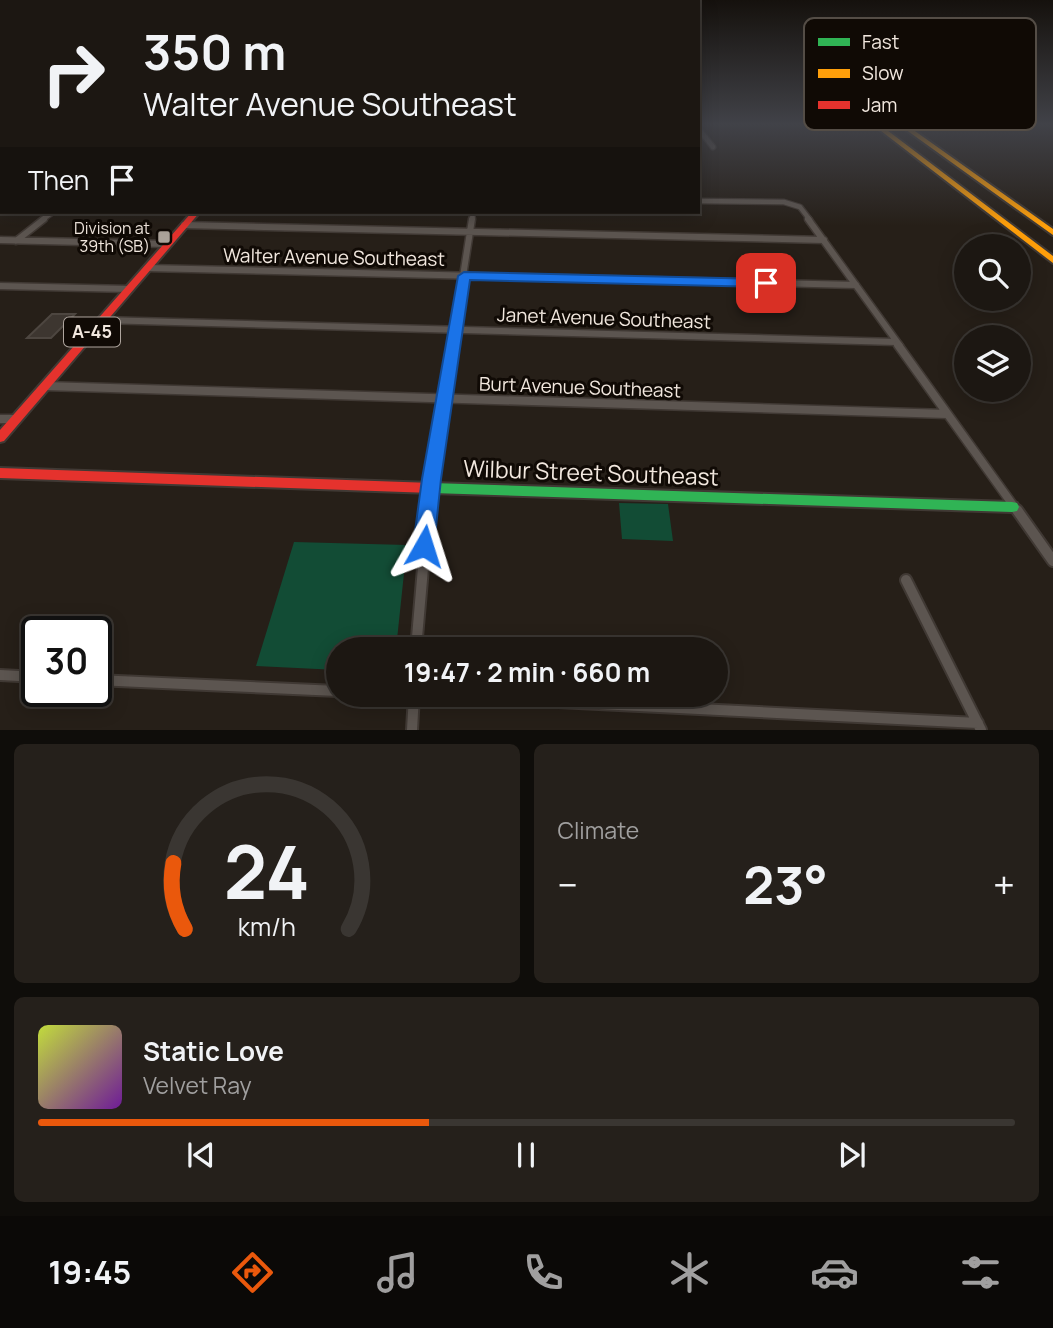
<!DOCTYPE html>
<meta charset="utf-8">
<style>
:root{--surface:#1c1712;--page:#25201b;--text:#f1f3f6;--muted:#a09f9f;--line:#3a3632;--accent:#ea580c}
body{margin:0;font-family:Manrope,sans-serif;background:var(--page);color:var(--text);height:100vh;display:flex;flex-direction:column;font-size:26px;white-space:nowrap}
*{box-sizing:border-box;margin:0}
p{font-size:23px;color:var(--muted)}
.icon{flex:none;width:38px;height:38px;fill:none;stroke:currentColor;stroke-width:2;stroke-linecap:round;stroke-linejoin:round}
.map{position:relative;height:730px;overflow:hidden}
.details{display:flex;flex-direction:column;gap:14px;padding:14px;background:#0f0d0a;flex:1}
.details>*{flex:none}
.hud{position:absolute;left:0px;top:0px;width:700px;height:214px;box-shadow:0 4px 18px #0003,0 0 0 2px var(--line);background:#1c1712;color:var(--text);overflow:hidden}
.controls{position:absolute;left:954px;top:234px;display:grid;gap:14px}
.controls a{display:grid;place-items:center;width:77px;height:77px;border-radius:50%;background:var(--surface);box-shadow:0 4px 18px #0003,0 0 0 2px var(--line);font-size:35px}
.speed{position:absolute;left:21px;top:616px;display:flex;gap:14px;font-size:35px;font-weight:700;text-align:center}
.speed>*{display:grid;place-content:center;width:91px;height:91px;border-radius:50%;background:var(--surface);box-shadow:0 4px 18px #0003,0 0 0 2px var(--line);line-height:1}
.speed .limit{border:4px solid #111;border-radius:10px;background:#fff;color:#111}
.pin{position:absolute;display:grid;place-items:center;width:60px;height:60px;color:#fff;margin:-30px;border-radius:14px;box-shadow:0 4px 10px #0006}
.me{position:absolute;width:77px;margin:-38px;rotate:6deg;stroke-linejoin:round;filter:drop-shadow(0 0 5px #0008)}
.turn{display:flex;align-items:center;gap:24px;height:147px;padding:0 28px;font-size:32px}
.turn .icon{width:91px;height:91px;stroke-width:2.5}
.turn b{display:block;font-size:49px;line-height:60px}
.then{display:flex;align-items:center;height:66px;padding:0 28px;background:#0003;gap:14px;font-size:26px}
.big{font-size:52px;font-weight:700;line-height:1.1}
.details .tile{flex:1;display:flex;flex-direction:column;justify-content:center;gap:10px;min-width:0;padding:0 24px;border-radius:10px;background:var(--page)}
.details .dial{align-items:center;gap:0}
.dial svg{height:182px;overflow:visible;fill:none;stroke:var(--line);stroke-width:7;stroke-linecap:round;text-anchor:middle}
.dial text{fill:var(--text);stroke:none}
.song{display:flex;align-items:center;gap:21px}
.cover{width:84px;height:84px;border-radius:10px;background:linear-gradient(135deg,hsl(70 70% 55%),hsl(280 70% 35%))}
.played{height:7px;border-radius:4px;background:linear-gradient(90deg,var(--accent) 40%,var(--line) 40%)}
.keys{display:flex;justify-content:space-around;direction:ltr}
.heat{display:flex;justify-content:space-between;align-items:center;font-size:38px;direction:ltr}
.details .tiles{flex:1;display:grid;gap:14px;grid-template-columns:1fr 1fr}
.tile:last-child{grid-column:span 2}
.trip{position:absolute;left:326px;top:637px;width:402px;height:70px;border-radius:35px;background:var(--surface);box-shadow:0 4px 18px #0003,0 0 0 2px var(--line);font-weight:700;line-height:70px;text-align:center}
.tab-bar{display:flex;height:112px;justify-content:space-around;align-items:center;background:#0b0907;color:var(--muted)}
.tab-bar .icon{width:49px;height:49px}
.tab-bar .active{color:var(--accent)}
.tab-bar b{font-size:32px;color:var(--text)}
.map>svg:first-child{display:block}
</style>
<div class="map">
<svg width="1053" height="730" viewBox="0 0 1053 730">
<rect width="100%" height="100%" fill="#261f18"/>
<path fill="#124c35" d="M619,503L668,504L673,541L622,539Z
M294,542L407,545L396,649H338V670L256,666Z"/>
<path fill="#3d3630" stroke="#4d4640" stroke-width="2" d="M52,314H75L51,338H27Z"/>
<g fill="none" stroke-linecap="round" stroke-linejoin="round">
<defs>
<path id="street-far3" d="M698,128L713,147
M698,201L784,202L800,207L810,220
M42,220L53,212
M472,220L473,212"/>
<path id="street-far2" d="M808,219L900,346
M184,225L824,240
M0,240L167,244
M16,241L44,219
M147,268L856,285
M0,286L129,289
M102,320L896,342
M452,346L472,219"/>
<path id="street-far1" d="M898,345L1018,512
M45,386L947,414
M0,419H16
M428,512L452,345"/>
<path id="street" d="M1017,510L1053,561
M906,580L981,730
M416,649L428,510
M0,675L37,677
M96,680L338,691
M417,695L978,723
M412,730L414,695"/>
<path id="fast" d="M2,129V133L0,134V130Z
M432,483L1012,502L1017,503L1019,507L1017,511L1012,512L432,493L427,491L426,488L427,485Z"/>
<path id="slow" d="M872,124H879L1053,256V263Z
M898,124H905L1053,229V235Z"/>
<path id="jam" d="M192,212H200L4,441L0,442V430Z
M0,468L432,483L437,485L438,488L437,491L432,493L0,478Z"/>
</defs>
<use href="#street-far3" stroke="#403934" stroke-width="7"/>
<use href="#street-far2" stroke="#403934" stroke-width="9"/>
<use href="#street-far1" stroke="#403934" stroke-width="11"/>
<use href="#street" stroke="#403934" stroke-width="14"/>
<use href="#fast" stroke="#403934" stroke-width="4"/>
<use href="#slow" stroke="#403934" stroke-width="4"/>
<use href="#jam" stroke="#403934" stroke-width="4"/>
<use href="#street-far3" stroke="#5c5550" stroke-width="4.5"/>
<use href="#street-far2" stroke="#5c5550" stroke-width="6"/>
<use href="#street-far1" stroke="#5c5550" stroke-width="8"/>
<use href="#street" stroke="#5c5550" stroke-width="10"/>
<use href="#fast" fill="#30b455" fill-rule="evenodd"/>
<use href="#slow" fill="#ff9f0a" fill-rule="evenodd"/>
<use href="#jam" fill="#e5322d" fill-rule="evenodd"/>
</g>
<linearGradient id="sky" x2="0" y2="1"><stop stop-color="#15110d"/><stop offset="0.55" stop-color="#414248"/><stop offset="1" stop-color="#414248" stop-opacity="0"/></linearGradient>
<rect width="1053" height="226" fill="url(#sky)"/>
<path fill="#1a73e8" stroke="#114b97" stroke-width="2" d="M464,272L766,279L773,283L766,287L470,280L441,479L434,546L431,552L424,555L416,552L413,546L422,479L458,276Z"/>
<rect fill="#aba299" stroke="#100a05" stroke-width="2.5" x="157" y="230" width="14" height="14" rx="3.5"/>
<g text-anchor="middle" stroke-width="6" stroke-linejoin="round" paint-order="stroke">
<g font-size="16" fill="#f2e8df" stroke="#100a05" text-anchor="end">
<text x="150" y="234">Division at<tspan x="150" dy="18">39th (SB)</tspan></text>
</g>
<rect fill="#100a05" stroke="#aea59e" stroke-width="2" x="64" y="317.5" width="56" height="29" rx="5"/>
<g font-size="18" font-weight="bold" fill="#f2e8df">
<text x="92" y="338">A-45</text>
</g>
<g font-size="19" fill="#f2e8df" stroke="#100a05">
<text transform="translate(334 257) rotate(1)" y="7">Walter Avenue Southeast</text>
<text transform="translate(604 318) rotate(2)" y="7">Janet Avenue Southeast</text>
<text transform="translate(580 387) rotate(2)" y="7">Burt Avenue Southeast</text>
</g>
<g font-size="23" fill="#f2e8df" stroke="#100a05">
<text transform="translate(591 473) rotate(2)" y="8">Wilbur Street Southeast</text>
</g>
</g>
<rect x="804" y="18" width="232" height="112" rx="10" fill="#100a05" stroke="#544d46" stroke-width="2"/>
<rect x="818" y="38" width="32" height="8" fill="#30b455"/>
<rect x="818" y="69" width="32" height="9" fill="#ff9f0a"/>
<rect x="818" y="101" width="32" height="8" fill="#e5322d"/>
<g font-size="19" fill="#f2e8df">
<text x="862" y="49">Fast</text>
<text x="862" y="80">Slow</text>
<text x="862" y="112">Jam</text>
</g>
</svg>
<div class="controls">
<a><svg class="icon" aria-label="search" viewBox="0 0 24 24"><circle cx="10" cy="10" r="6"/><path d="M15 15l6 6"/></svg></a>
<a><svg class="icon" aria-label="layers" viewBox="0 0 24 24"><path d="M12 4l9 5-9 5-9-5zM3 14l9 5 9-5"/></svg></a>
</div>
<div class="speed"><div class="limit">30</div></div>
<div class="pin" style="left:766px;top:283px;background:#d93025"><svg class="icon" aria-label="arrive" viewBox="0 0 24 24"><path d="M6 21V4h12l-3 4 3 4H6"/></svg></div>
<svg class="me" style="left:424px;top:546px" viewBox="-20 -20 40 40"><path d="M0-17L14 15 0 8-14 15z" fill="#1a73e8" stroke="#fff" stroke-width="4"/></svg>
<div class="trip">19:47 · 2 min · 660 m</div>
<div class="hud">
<div class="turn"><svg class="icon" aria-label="right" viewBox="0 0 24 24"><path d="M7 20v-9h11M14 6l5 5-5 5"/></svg><div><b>350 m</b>Walter Avenue Southeast</div></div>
<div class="then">Then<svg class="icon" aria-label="arrive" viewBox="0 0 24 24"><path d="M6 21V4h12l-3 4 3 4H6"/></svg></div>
</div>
</div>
<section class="details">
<div class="tiles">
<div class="tile dial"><svg viewBox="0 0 100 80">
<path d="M14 69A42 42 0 1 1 86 69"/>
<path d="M14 69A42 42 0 0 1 9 40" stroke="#ea580c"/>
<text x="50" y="56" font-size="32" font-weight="700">24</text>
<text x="50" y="72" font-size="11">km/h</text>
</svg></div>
<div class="tile"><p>Climate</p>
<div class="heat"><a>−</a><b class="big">23°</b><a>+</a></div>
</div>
<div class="tile">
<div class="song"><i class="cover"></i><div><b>Static Love</b><p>Velvet Ray</p></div></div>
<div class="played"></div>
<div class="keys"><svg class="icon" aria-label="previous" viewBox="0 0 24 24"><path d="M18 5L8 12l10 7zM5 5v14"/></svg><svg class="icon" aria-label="pause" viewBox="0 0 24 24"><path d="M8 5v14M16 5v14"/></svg><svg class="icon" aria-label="next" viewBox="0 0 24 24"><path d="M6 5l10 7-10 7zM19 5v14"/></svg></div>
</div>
</div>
</section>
<nav class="tab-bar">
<b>19:45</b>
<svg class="icon active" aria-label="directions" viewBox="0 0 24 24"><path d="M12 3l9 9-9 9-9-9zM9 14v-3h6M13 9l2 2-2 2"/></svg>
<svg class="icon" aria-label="music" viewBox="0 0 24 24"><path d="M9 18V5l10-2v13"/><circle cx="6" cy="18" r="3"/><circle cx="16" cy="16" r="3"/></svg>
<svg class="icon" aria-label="phone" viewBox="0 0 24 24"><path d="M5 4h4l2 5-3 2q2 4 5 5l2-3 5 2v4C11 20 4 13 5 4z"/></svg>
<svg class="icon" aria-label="climate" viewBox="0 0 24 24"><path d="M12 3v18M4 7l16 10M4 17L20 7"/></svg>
<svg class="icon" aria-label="car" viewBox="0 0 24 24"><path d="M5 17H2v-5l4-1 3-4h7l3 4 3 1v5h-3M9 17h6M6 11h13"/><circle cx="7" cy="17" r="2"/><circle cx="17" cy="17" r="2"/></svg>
<svg class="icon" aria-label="filters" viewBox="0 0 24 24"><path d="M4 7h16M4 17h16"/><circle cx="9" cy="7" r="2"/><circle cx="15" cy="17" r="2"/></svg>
</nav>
